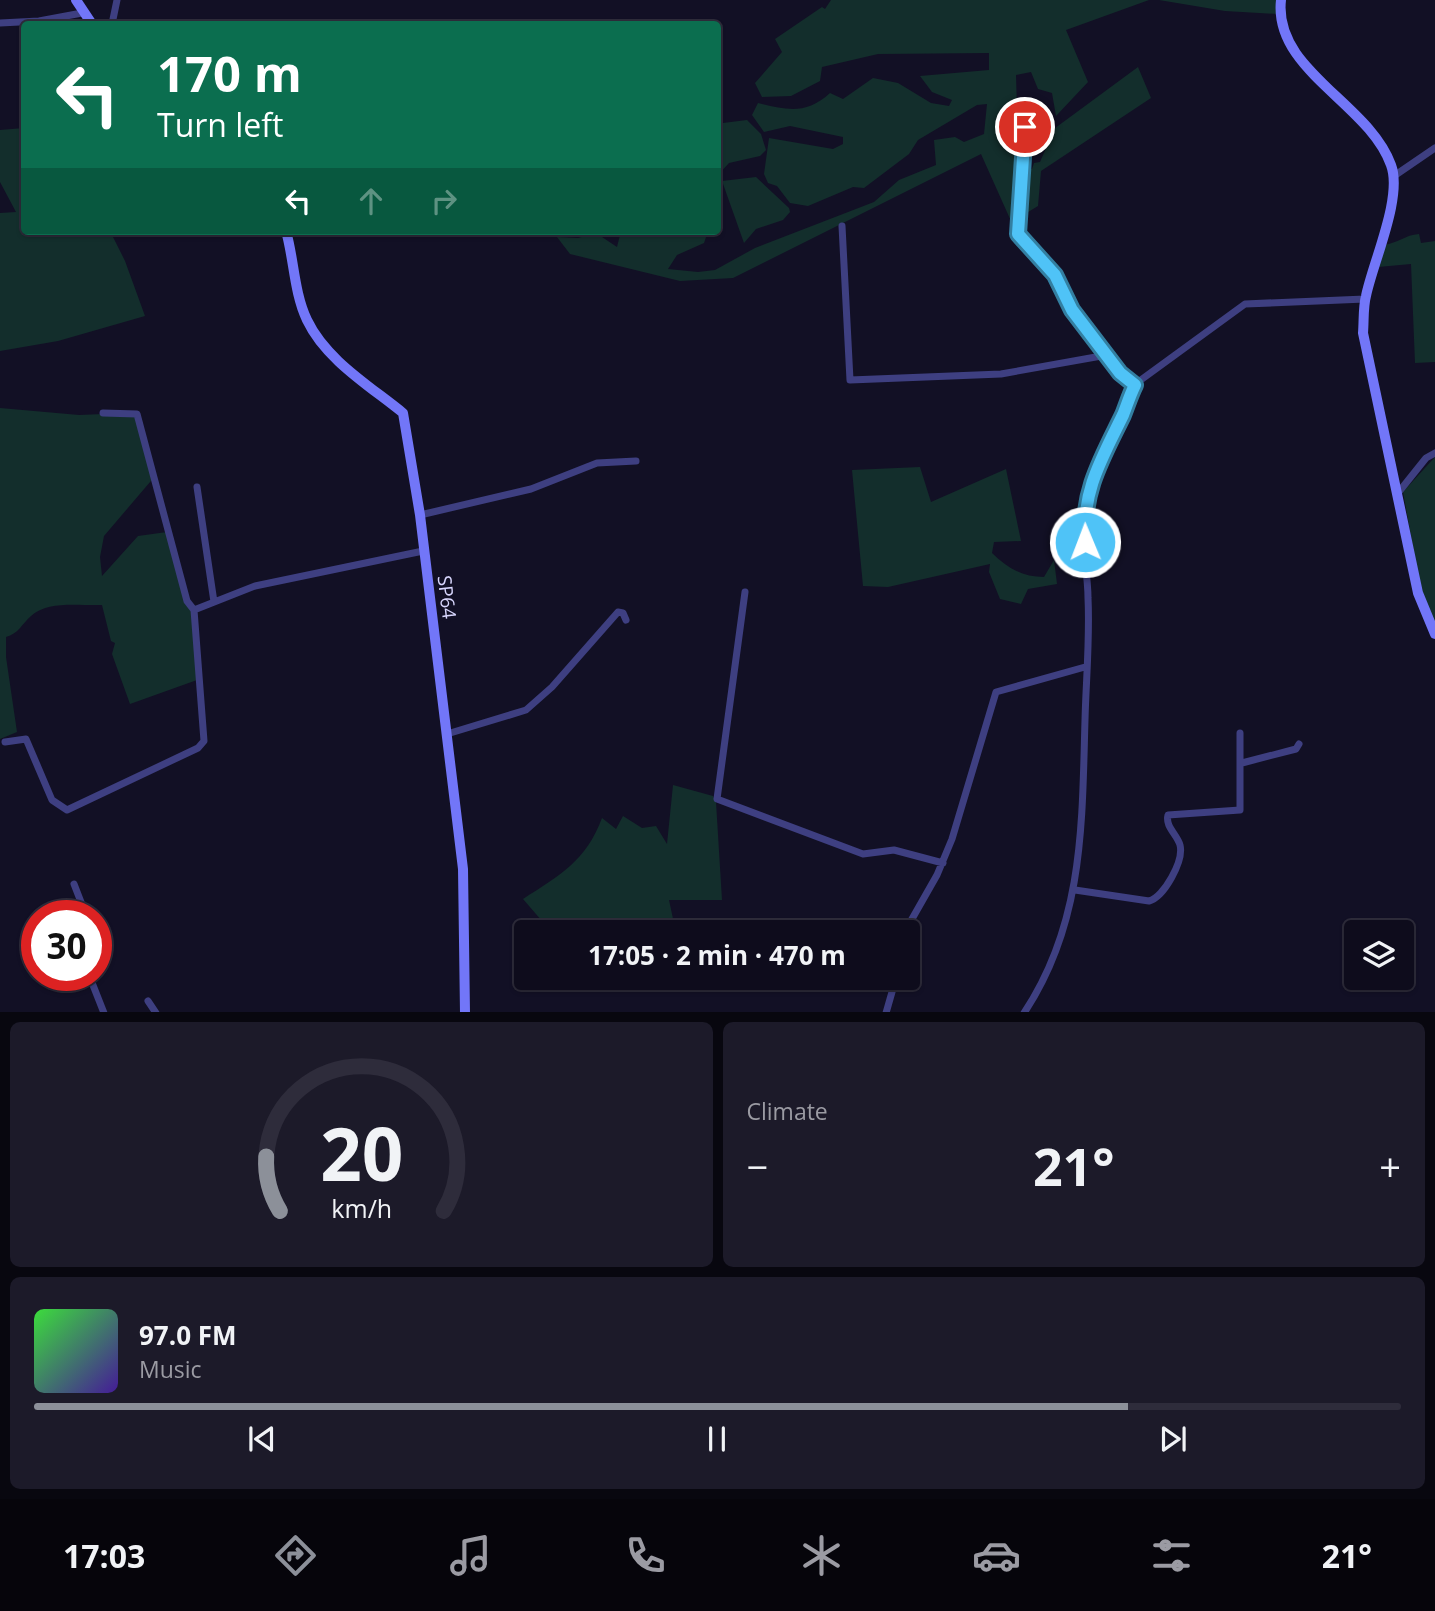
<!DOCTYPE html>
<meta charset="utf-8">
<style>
:root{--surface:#0e0c1c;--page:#1c1a29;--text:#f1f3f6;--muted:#9b9ba3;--line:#2e2c3b;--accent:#8c9099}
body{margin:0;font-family:"Open Sans",sans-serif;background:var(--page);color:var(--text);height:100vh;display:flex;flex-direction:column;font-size:26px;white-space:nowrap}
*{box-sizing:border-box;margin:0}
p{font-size:23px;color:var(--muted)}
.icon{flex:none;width:38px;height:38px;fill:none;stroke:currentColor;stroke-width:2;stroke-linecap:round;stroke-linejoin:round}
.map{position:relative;height:1012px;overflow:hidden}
.panel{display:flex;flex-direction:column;gap:10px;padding:10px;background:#08070f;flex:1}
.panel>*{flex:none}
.hud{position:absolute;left:21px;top:21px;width:700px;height:214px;border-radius:7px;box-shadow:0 2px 5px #0004,0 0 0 2px var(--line);background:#0b6e4f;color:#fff;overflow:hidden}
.buttons{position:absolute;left:1344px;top:920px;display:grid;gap:14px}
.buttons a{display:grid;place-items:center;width:70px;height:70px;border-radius:7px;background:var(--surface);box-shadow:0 2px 5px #0004,0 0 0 2px var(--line);font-size:35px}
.speed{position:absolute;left:21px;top:900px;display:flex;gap:14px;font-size:35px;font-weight:700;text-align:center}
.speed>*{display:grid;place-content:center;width:91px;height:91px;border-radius:50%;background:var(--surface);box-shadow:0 2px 5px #0004,0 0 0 2px var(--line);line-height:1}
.speed .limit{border:10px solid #d22;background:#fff;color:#111}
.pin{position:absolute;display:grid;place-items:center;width:60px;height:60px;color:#fff;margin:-30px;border:4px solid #fff;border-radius:50%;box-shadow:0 2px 7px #0007}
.me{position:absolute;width:77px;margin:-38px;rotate:359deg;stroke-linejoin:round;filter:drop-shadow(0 0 5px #0008)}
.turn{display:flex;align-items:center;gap:24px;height:147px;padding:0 21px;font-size:32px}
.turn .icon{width:91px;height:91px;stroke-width:2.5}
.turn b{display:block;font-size:49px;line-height:60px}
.lanes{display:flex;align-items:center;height:66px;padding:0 21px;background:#0003;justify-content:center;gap:35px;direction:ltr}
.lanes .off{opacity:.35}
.big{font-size:52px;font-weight:700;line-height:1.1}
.panel .widget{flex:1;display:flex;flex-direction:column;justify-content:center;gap:10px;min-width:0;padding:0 24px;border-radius:10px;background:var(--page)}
.panel .dial{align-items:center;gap:0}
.dial svg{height:182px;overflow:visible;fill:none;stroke:var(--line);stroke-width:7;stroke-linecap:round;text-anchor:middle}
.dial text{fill:var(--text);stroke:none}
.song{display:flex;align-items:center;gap:21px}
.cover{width:84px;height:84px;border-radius:10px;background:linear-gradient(135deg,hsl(120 70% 55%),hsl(260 70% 35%))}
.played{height:7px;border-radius:4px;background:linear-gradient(90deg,var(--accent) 80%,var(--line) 80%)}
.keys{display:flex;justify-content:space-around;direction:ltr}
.heat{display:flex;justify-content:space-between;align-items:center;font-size:38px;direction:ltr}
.panel .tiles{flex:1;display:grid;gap:10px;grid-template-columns:1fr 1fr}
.widget:last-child{grid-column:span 2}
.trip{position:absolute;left:514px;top:920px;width:406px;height:70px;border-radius:7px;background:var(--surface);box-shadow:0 2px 5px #0004,0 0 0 2px var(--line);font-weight:700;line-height:70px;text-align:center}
.dock{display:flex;height:112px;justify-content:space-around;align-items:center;background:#06050b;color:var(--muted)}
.dock .icon{width:49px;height:49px}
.dock .selected{color:var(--accent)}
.dock b{font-size:32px;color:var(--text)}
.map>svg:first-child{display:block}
</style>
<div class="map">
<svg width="1435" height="1013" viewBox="0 0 1435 1013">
<rect width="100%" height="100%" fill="#121025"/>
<path fill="#132e2c" d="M831,0H1149L1066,30L1088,82L1056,116L1052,93L1038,89L1031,72L1016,75L1017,110L1024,125L1021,166L1032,169L1034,163L1040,162L1049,141L1047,134L1138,67L1151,98L1041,171L1038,206L1020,217L1019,230H1015L981,154L733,278L680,281L570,254L557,237L578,238L596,233L617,247L621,231H708L704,243L677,255L668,269L698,272L715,270L755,248L874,202L899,180L936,165L934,140L955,137L964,142L984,134L987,104L977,105L918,140L909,154L864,188L853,187L808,206L790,203L777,186L768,183L764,174L769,138L833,149L843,144V137L790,126L764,132L752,115L758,103C787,110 806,115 830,93L843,99L873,78L898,83L931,103L949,106L952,100L932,92L920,76L989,70V53L878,54L822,67L820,81L791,96L762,97L755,83L782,52L775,39L822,7L825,9Z
M1159,0H1278V14L1225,11Z
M747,120L761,134L766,150L760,156L729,163L718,175V130L723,123Z
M24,128V231H110L125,261L145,316L58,341L0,351V213L16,212L0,182V130Z
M756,177L789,208L790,212L783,220L756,229L744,243L722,181Z
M1419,234L1421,243L1435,241V362L1415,363L1411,264L1378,267L1384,245C1398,243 1405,235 1419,234Z
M0,408L79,415L128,413L138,418L156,475L104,536L100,557L102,576L138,536L167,532L192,612L197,680L130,704L112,654L115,643L111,641L102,605C80,606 48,600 31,616C22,624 18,634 6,637V657L17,732L0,739Z
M1435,457V623L1423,601L1403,492Z
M920,467L931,502L1006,469L1021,541L994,542L992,553C1007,568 1023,577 1044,577L1054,560L1057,584L1028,589L1021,604L1000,599L989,572L990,564L888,587L863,586L852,470Z
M673,785L713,796L716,802L722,900H669L676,933H566L564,928L546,933L542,921L523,899C560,875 586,861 602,818L616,829L623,816L642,828L656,826L667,844Z"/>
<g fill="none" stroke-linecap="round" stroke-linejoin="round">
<path stroke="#3e3f81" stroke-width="7" d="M0,23L39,21L82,13
M112,24L117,0
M1035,118L1025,130L1019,234L1055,275L1072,310L1120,373L1135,385
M1394,176L1435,148
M842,226L850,380L1001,374L1107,355
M103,413L137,414L187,601L194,610
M197,487L214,602
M1398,493L1426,458L1435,453
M420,515L531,489L597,463L636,461
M745,592L717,799L863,854L894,850L943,863
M447,734L526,710L552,687L618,612L623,613L626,620
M5,742L26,739L52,800L67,810L198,748L204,741L194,610L255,586L423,551
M1242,763L1296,749L1299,744
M74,884L86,915
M1075,890L1149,901C1164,897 1184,861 1180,845C1177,834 1165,827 1168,815L1240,810V733
M904,933L937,875L952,839L996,692L1085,667
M89,975L104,1013
M148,1001L156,1013
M886,1013L896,978
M1024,1013C1084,923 1082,823 1085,720C1086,680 1090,639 1088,598C1088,571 1080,541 1083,513C1087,470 1117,430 1132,390L1138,382L1245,304L1365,299"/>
<path stroke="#7276f8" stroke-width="10" d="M76,0L92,24
M1281,0C1273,70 1369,103 1391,165C1403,197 1373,262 1366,296C1363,307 1364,321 1363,333L1418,593L1435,634
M286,231C294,259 294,293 307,320C326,360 370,386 403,413L420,515L463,869L465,1013"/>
</g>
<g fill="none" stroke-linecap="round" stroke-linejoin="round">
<defs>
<path id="route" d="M1025,127L1018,234L1055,275L1072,310L1120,373L1135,385C1130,395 1127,405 1123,415C1101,460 1082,491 1085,542"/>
</defs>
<use href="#route" stroke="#337fa1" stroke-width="18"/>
<use href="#route" stroke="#4fc3f7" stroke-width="12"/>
</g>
<g text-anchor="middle" stroke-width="7" stroke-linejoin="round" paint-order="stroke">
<g font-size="19" fill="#d8d6fd" stroke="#121025">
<text transform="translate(447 597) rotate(83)" y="7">SP64</text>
</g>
</g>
</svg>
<div class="buttons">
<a><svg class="icon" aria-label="layers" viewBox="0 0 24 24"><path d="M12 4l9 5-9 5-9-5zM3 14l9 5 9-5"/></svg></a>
</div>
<div class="speed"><div class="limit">30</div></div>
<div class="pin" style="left:1025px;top:127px;background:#d93025"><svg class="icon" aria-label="arrive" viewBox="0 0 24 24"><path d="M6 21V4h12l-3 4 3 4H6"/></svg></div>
<svg class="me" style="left:1085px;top:542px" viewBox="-20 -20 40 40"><circle r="17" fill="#4fc3f7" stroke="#fff" stroke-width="3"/><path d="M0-11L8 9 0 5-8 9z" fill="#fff"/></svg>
<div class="trip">17:05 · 2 min · 470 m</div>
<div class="hud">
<div class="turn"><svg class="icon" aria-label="left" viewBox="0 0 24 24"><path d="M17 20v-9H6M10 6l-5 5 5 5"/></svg><div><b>170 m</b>Turn left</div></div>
<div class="lanes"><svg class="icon" aria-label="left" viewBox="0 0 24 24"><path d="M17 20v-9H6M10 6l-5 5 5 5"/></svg><svg class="icon off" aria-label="ahead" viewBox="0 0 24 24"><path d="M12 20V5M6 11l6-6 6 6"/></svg><svg class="icon off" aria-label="right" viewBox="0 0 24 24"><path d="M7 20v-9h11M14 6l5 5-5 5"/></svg></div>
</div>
</div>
<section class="panel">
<div class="tiles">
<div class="widget dial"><svg viewBox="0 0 100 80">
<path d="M14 69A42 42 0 1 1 86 69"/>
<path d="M14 69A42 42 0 0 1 8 45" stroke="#8c9099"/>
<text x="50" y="56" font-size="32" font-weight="700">20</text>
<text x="50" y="72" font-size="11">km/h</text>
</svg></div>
<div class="widget"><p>Climate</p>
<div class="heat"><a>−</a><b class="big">21°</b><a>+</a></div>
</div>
<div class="widget">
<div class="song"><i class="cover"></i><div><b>97.0 FM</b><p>Music</p></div></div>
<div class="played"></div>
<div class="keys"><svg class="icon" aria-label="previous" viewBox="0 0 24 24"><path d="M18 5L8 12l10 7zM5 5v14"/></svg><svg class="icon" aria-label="pause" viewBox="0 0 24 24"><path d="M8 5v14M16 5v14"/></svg><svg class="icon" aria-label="next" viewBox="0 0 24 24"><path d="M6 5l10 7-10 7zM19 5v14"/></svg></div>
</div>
</div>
</section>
<nav class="dock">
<b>17:03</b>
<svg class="icon selected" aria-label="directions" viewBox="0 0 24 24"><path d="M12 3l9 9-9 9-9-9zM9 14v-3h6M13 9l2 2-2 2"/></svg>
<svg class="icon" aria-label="music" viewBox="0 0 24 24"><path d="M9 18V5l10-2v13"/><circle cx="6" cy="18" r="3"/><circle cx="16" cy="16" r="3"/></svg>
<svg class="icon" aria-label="phone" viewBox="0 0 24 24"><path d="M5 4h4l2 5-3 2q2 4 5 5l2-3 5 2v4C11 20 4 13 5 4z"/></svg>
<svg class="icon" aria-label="climate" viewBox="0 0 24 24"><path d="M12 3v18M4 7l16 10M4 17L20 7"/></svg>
<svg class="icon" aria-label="car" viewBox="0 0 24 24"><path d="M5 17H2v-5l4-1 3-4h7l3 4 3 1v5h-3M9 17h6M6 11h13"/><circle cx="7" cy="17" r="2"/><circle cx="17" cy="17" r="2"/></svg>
<svg class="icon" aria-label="filters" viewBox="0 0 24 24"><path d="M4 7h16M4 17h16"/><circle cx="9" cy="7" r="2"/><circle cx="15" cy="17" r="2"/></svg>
<b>21°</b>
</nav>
